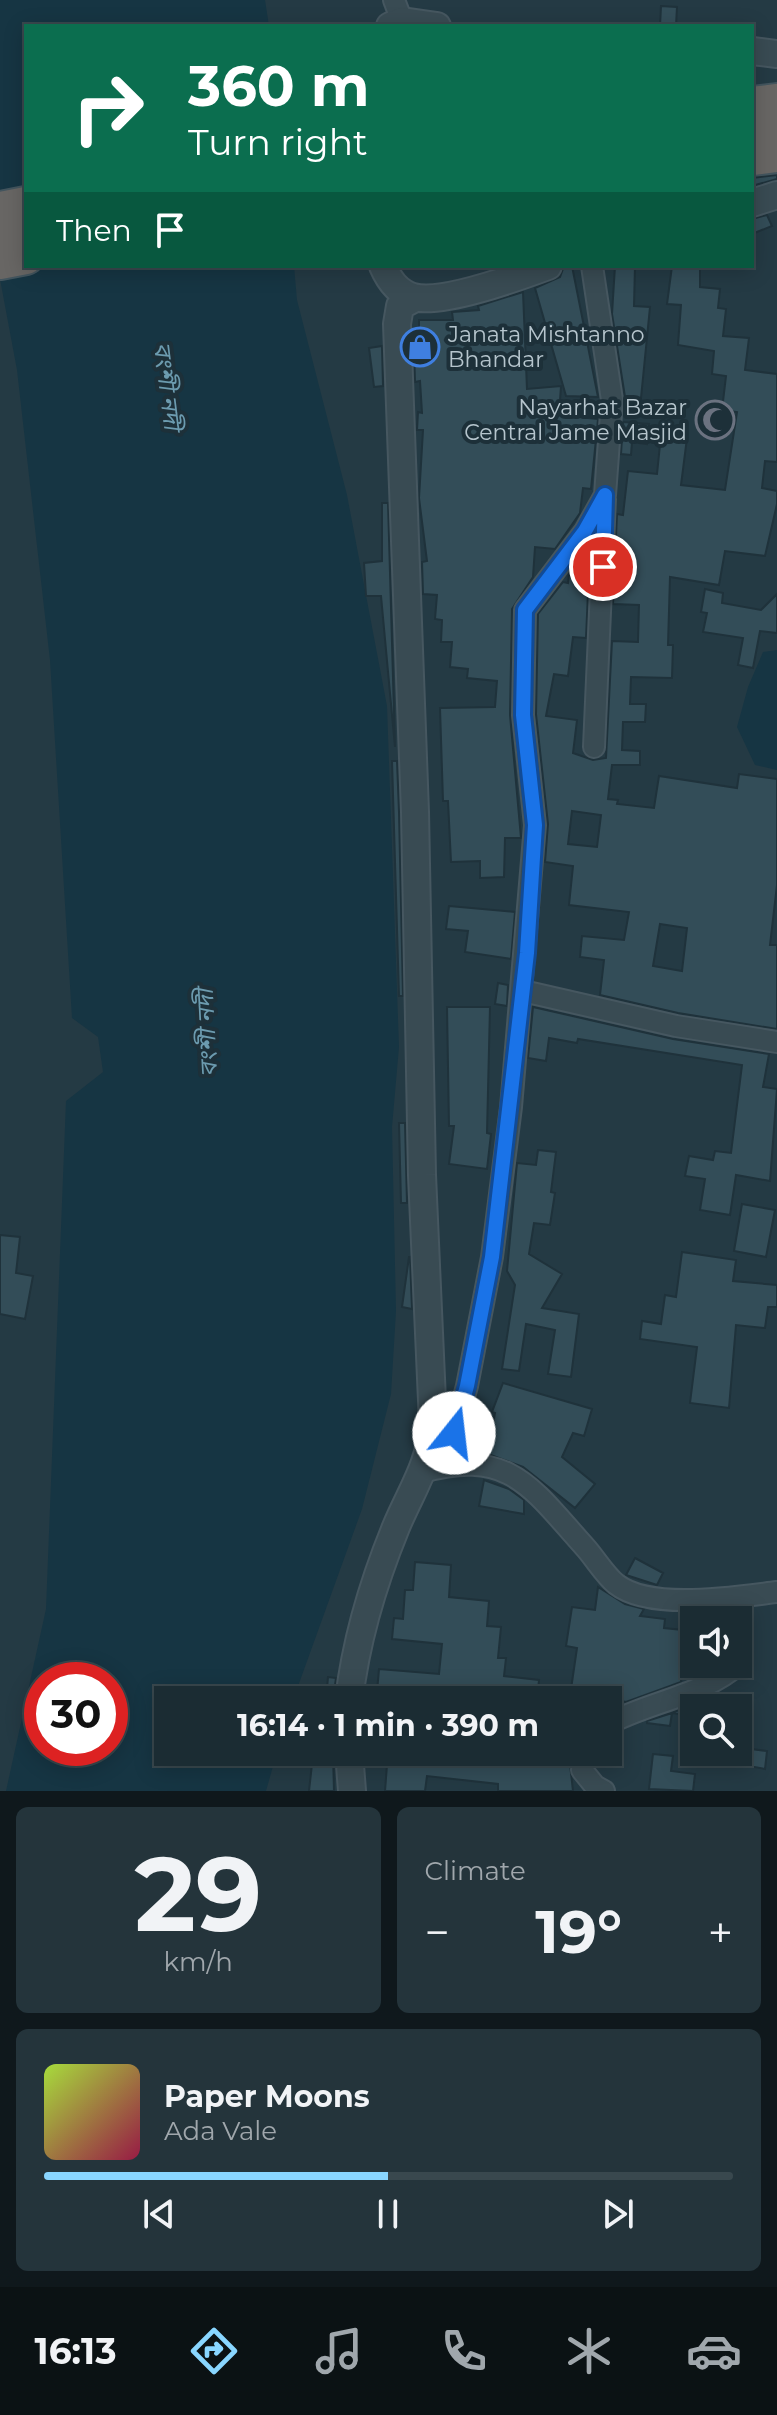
<!DOCTYPE html>
<meta charset="utf-8">
<style>
:root{--surface:#1b2c33;--page:#24343b;--text:#f1f3f6;--muted:#a0a7ac;--line:#39484e;--accent:#89d6ff}
body{margin:0;font-family:Montserrat,"Noto Sans Bengali",sans-serif;background:var(--page);color:var(--text);height:100vh;display:flex;flex-direction:column;font-size:30px;white-space:nowrap}
*{box-sizing:border-box;margin:0}
p{font-size:26px;color:var(--muted)}
.icon{flex:none;width:44px;height:44px;fill:none;stroke:currentColor;stroke-width:2;stroke-linecap:round;stroke-linejoin:round}
.map{position:relative;height:1791px;overflow:hidden}
.sheet{display:flex;flex-direction:column;gap:16px;padding:16px;background:#0f181c;flex:1}
.sheet>*{flex:none}
.guide{position:absolute;left:24px;top:24px;width:730px;height:244px;border-radius:0px;box-shadow:0 4px 20px #0003,0 0 0 2px var(--line);background:#0b6e4f;color:#fff;overflow:hidden}
.controls{position:absolute;left:680px;top:1606px;display:grid;gap:16px}
.controls a{display:grid;place-items:center;width:72px;height:72px;border-radius:0px;background:var(--surface);box-shadow:0 4px 20px #0003,0 0 0 2px var(--line);font-size:40px}
.speed{position:absolute;left:24px;top:1662px;display:flex;gap:16px;font-size:40px;font-weight:700;text-align:center}
.speed>*{display:grid;place-content:center;width:104px;height:104px;border-radius:50%;background:var(--surface);box-shadow:0 4px 20px #0003,0 0 0 2px var(--line);line-height:1}
.speed .limit{border:12px solid #d22;background:#fff;color:#111}
.pin{position:absolute;display:grid;place-items:center;width:68px;height:68px;color:#fff;margin:-34px;border:4px solid #fff;border-radius:50%;box-shadow:0 2px 8px #0007}
.me{position:absolute;width:88px;margin:-44px;rotate:16deg;stroke-linejoin:round;filter:drop-shadow(0 0 6px #0008)}
.turn{display:flex;align-items:center;gap:28px;height:168px;padding:0 32px;font-size:36px}
.turn .icon{width:104px;height:104px;stroke-width:2.5}
.turn b{display:block;font-size:56px;line-height:68px}
.then{display:flex;align-items:center;height:76px;padding:0 32px;background:#0003;gap:16px;font-size:30px}
.big{font-size:60px;font-weight:700;line-height:1.1}
.sheet .card{flex:1;display:flex;flex-direction:column;justify-content:center;gap:12px;min-width:0;padding:0 28px;border-radius:12px;background:var(--page)}
.sheet .dial{align-items:center;gap:0}
.dial b{font-size:104px;line-height:1}
.song{display:flex;align-items:center;gap:24px}
.cover{width:96px;height:96px;border-radius:12px;background:linear-gradient(135deg,hsl(80 70% 55%),hsl(340 70% 35%))}
.played{height:8px;border-radius:4px;background:linear-gradient(90deg,var(--accent) 50%,var(--line) 50%)}
.keys{display:flex;justify-content:space-around;direction:ltr}
.heat{display:flex;justify-content:space-between;align-items:center;font-size:44px;direction:ltr}
.sheet .tiles{flex:1;display:grid;gap:16px;grid-template-columns:1fr 1fr}
.card:last-child{grid-column:span 2}
.trip{position:absolute;left:154px;top:1686px;width:468px;height:80px;border-radius:0px;background:var(--surface);box-shadow:0 4px 20px #0003,0 0 0 2px var(--line);font-weight:700;line-height:80px;text-align:center}
.tabs{display:flex;height:128px;justify-content:space-around;align-items:center;background:#0b1214;color:var(--muted)}
.tabs .icon{width:56px;height:56px}
.tabs .active{color:var(--accent)}
.tabs b{font-size:36px;color:var(--text)}
.map>svg:first-child{display:block}
</style>
<div class="map">
<svg width="777" height="1791" viewBox="0 0 777 1791">
<rect width="100%" height="100%" fill="#243a44"/>
<path fill="#163543" fill-rule="evenodd" d="M0,0H265L269,26H26V266H294L297,300L347,495L387,706L399,1047L392,1127L396,1311L391,1394L362,1509L293,1700H168V1752H277L266,1791H6L46,1609L66,1101L103,1072L98,1037L72,1018L50,660L17,370L0,279ZM42,1680H110V1748H42Z
M777,650V770L755,765L737,727L748,687L763,652Z"/>
<path fill="#334d58" stroke="#1f323b" stroke-width="2" fill-rule="evenodd" d="M661,6L677,7L676,26H660Z
M777,175V179L752,186V178Z
M767,215L772,226L752,234V219Z
M564,266H572L598,397L566,396L535,288L560,277Z
M615,266H635L634,306L650,307L641,398L625,397L612,314Z
M672,266H700V287L720,289L718,308L726,309L723,336L749,338L745,370L777,374V462L765,461L762,488L777,491V504L765,556L725,551L719,585L670,577L668,645H673L672,678L631,677L630,704H646L645,722H623L622,750L640,751V765H612L608,799L618,800L617,804L654,808L659,776L737,788L739,774L777,779V885L770,945H777V1029L678,1013L600,995L604,960L580,957L582,936L624,940L629,912L569,905L573,866L545,862L548,824L536,714L538,614L563,582L568,583L569,574L590,546L586,638L573,637L568,676L554,674L546,716L577,720L573,753L593,760L606,758L612,641L638,642L639,605L613,604L617,514L623,515L628,471L657,474L661,435L687,438L681,485L725,490L737,412L722,410L726,376L712,374L714,351L678,345L681,305L667,304ZM572,811L601,815L597,847L568,844ZM660,924L687,928L682,971L653,966Z
M523,292L527,389L561,386L559,415L598,419L591,489L583,488L580,513L555,549L535,547L533,577L512,609L510,715L521,838H505L504,877L480,878V861L451,862L448,801H443L440,708L495,707L497,681L467,678L468,669L450,667L452,642H441L442,620L435,619L437,595L423,594L422,562L427,561L419,498L423,430H417L418,412L422,413L420,381L415,382L414,349H419V320H453L452,312L479,310L478,306Z
M382,346L383,386L374,387L369,348Z
M623,422L649,424L647,444L632,442L631,455L621,454Z
M382,503H388L395,747L381,596H366L364,563L382,561Z
M705,589L723,593L722,603L761,610L777,594V633L760,631L753,668L738,665L743,638L703,632L707,613L701,612Z
M392,761H397L399,812L403,996H399Z
M449,906L515,912L511,959L465,952L468,931L446,929Z
M498,983L508,985L507,1006L495,1004Z
M447,1007H490L487,1133L491,1134L487,1169L449,1164L454,1126H449Z
M533,1007L673,1039L769,1054L763,1087L777,1089L770,1181L736,1175L730,1215L700,1210L705,1179L685,1176L689,1156L713,1160L715,1151L731,1153L742,1065L578,1039L577,1043L549,1038L546,1061L528,1058Z
M399,1123H405L407,1203H401Z
M538,1150L556,1152L551,1192L555,1193L550,1225L534,1223L529,1254L562,1274L542,1308L579,1314L571,1377L548,1374L555,1330L526,1324L519,1371L502,1369L515,1285L507,1271L517,1163L536,1165Z
M742,1204L775,1210L766,1257L734,1251Z
M0,1235L20,1237L16,1273L33,1276L25,1319L0,1314Z
M682,1252L736,1260L733,1281L777,1285V1307H768L765,1328L736,1325L729,1408L690,1403L697,1347L640,1339L642,1321L661,1324L665,1295L676,1297Z
M409,1257H410L412,1309L402,1307Z
M503,1383L592,1409L584,1436L573,1433L562,1457L595,1484L575,1508L523,1467L488,1454L495,1413L492,1412Z
M484,1480L509,1489L524,1500V1514L479,1506Z
M635,1558L663,1573L657,1585L626,1575Z
M415,1562L451,1565L449,1597L489,1601L487,1626L501,1627L498,1658H506L504,1676L539,1680L537,1700H508V1693L455,1689L454,1698L377,1692L379,1669L439,1674L442,1644L392,1639L394,1618L403,1619L405,1590H413Z
M598,1587L625,1604L644,1609L640,1616L665,1619L664,1628L683,1630L681,1682L626,1702L621,1701V1696L571,1689L577,1648L566,1646L572,1607L595,1610Z
M328,1677L336,1678L333,1700H326Z
M694,1704V1716L672,1713L681,1709Z
M672,1713L670,1726L647,1723V1721Z
M751,1749L767,1751L765,1769L749,1766Z
M319,1752H333L334,1791H309L312,1764L318,1765Z
M388,1752L558,1754L557,1762L570,1764L573,1791H498V1784L427,1776L425,1791H385Z
M653,1754L673,1756L671,1771L695,1774L693,1791L649,1789Z"/>
<g fill="none" stroke-linecap="round" stroke-linejoin="round">
<defs>
<path id="minor" d="M394,0L402,21
M594,747L605,499
M523,991L676,1026L777,1042
M431,1452L454,1433L467,1386L492,1257L511,1107L535,825L523,715L525,610L585,531L605,495L612,400L592,266
M423,1472C509,1448 531,1487 584,1546C595,1558 604,1574 616,1584C650,1611 735,1597 777,1592
M608,1724C651,1701 703,1696 740,1663L741,1640L738,1630
M585,1752L582,1770L595,1786L604,1791"/>
<path id="tertiary" d="M390,26L402,21L437,26
M752,51L777,54
M752,203L777,195
M383,266C389,280 397,292 413,297C442,305 518,277 548,266
M349,1700C356,1639 373,1583 396,1527C412,1489 430,1465 433,1423L422,1175L415,812L397,324L400,306L415,298
M349,1752L352,1791"/>
<path id="trunk" d="M752,104L777,101
M752,130L777,125
M752,158L777,155
M0,209L26,204
M0,238L26,233
M0,262L26,257"/>
</defs>
<use href="#minor" stroke="#465760" stroke-width="24"/>
<use href="#tertiary" stroke="#465760" stroke-width="30"/>
<use href="#trunk" stroke="#43555e" stroke-width="38"/>
<use href="#minor" stroke="#394b53" stroke-width="20"/>
<use href="#tertiary" stroke="#394b53" stroke-width="26"/>
<use href="#trunk" stroke="#686664" stroke-width="34"/>
</g>
<g fill="none" stroke-linecap="round" stroke-linejoin="round">
<defs>
<path id="route" d="M454,1433L467,1386L492,1257L527,953L535,825L523,715L525,610L585,531L605,495L603,567"/>
</defs>
<use href="#route" stroke="#114b97" stroke-width="20"/>
<use href="#route" stroke="#1a73e8" stroke-width="14"/>
</g>
<defs>
<symbol id="shop-ring" viewBox="-11 -11 22 22"><circle r="9.5" fill="#1d3039" stroke="#3f7fe0" stroke-width="1.5"/><path d="M-5-2.5h2.3a2.7 3.5 0 0 1 5.4 0H5L5.5 6h-11ZM-1.5-2.5h3a1.5 2.3 0 0 0-3 0Z" fill="#3f7fe0"/></symbol>
<symbol id="mosque-ring" viewBox="-11 -11 22 22"><circle r="9.5" fill="#1d3039" stroke="#6b7280" stroke-width="1.5"/><path d="M3.5-4.9A6 6 0 1 0 3.5 4.9A5 5 0 1 1 3.5-4.9Z" fill="#6b7280"/></symbol>
</defs>
<g fill-rule="evenodd">
<use href="#shop-ring" x="398" y="325" width="44" height="44"/>
<use href="#mosque-ring" x="693" y="398" width="44" height="44"/>
</g>
<g text-anchor="middle" stroke-width="8" stroke-linejoin="round" paint-order="stroke">
<g font-size="22" fill="#b6c5cd" stroke="#1d3039" text-anchor="start">
<text x="448" y="342">Janata Mishtanno<tspan x="448" dy="25">Bhandar</tspan></text>
<text x="687" y="415" text-anchor="end">Nayarhat Bazar<tspan x="687" dy="25">Central Jame Masjid</tspan></text>
</g>
<g font-size="24" font-style="italic" fill="#6c9baf" stroke="#1d3039">
<text transform="translate(167 386) rotate(83)" y="8">বংশী নদী</text>
<text transform="translate(207 1033) rotate(-93)" y="8">বংশী নদী</text>
</g>
</g>
</svg>
<div class="controls">
<a><svg class="icon" aria-label="sound" viewBox="0 0 24 24"><path d="M4 9h4l5-4v14l-5-4H4zM17 9q2 3 0 6"/></svg></a>
<a><svg class="icon" aria-label="search" viewBox="0 0 24 24"><circle cx="10" cy="10" r="6"/><path d="M15 15l6 6"/></svg></a>
</div>
<div class="speed"><div class="limit">30</div></div>
<div class="pin" style="left:603px;top:567px;background:#d93025"><svg class="icon" aria-label="arrive" viewBox="0 0 24 24"><path d="M6 21V4h12l-3 4 3 4H6"/></svg></div>
<svg class="me" style="left:454px;top:1433px" viewBox="-20 -20 40 40"><circle r="19" fill="#fff"/><path d="M0-13L10 11 0 6-10 11z" fill="#1a73e8"/></svg>
<div class="trip">16:14 · 1 min · 390 m</div>
<div class="guide">
<div class="turn"><svg class="icon" aria-label="right" viewBox="0 0 24 24"><path d="M7 20v-9h11M14 6l5 5-5 5"/></svg><div><b>360 m</b>Turn right</div></div>
<div class="then">Then<svg class="icon" aria-label="arrive" viewBox="0 0 24 24"><path d="M6 21V4h12l-3 4 3 4H6"/></svg></div>
</div>
</div>
<section class="sheet">
<div class="tiles">
<div class="card dial"><b>29</b><p>km/h</p></div>
<div class="card"><p>Climate</p>
<div class="heat"><a>−</a><b class="big">19°</b><a>+</a></div>
</div>
<div class="card">
<div class="song"><i class="cover"></i><div><b>Paper Moons</b><p>Ada Vale</p></div></div>
<div class="played"></div>
<div class="keys"><svg class="icon" aria-label="previous" viewBox="0 0 24 24"><path d="M18 5L8 12l10 7zM5 5v14"/></svg><svg class="icon" aria-label="pause" viewBox="0 0 24 24"><path d="M8 5v14M16 5v14"/></svg><svg class="icon" aria-label="next" viewBox="0 0 24 24"><path d="M6 5l10 7-10 7zM19 5v14"/></svg></div>
</div>
</div>
</section>
<nav class="tabs">
<b>16:13</b>
<svg class="icon active" aria-label="directions" viewBox="0 0 24 24"><path d="M12 3l9 9-9 9-9-9zM9 14v-3h6M13 9l2 2-2 2"/></svg>
<svg class="icon" aria-label="music" viewBox="0 0 24 24"><path d="M9 18V5l10-2v13"/><circle cx="6" cy="18" r="3"/><circle cx="16" cy="16" r="3"/></svg>
<svg class="icon" aria-label="phone" viewBox="0 0 24 24"><path d="M5 4h4l2 5-3 2q2 4 5 5l2-3 5 2v4C11 20 4 13 5 4z"/></svg>
<svg class="icon" aria-label="climate" viewBox="0 0 24 24"><path d="M12 3v18M4 7l16 10M4 17L20 7"/></svg>
<svg class="icon" aria-label="car" viewBox="0 0 24 24"><path d="M5 17H2v-5l4-1 3-4h7l3 4 3 1v5h-3M9 17h6M6 11h13"/><circle cx="7" cy="17" r="2"/><circle cx="17" cy="17" r="2"/></svg>
</nav>
